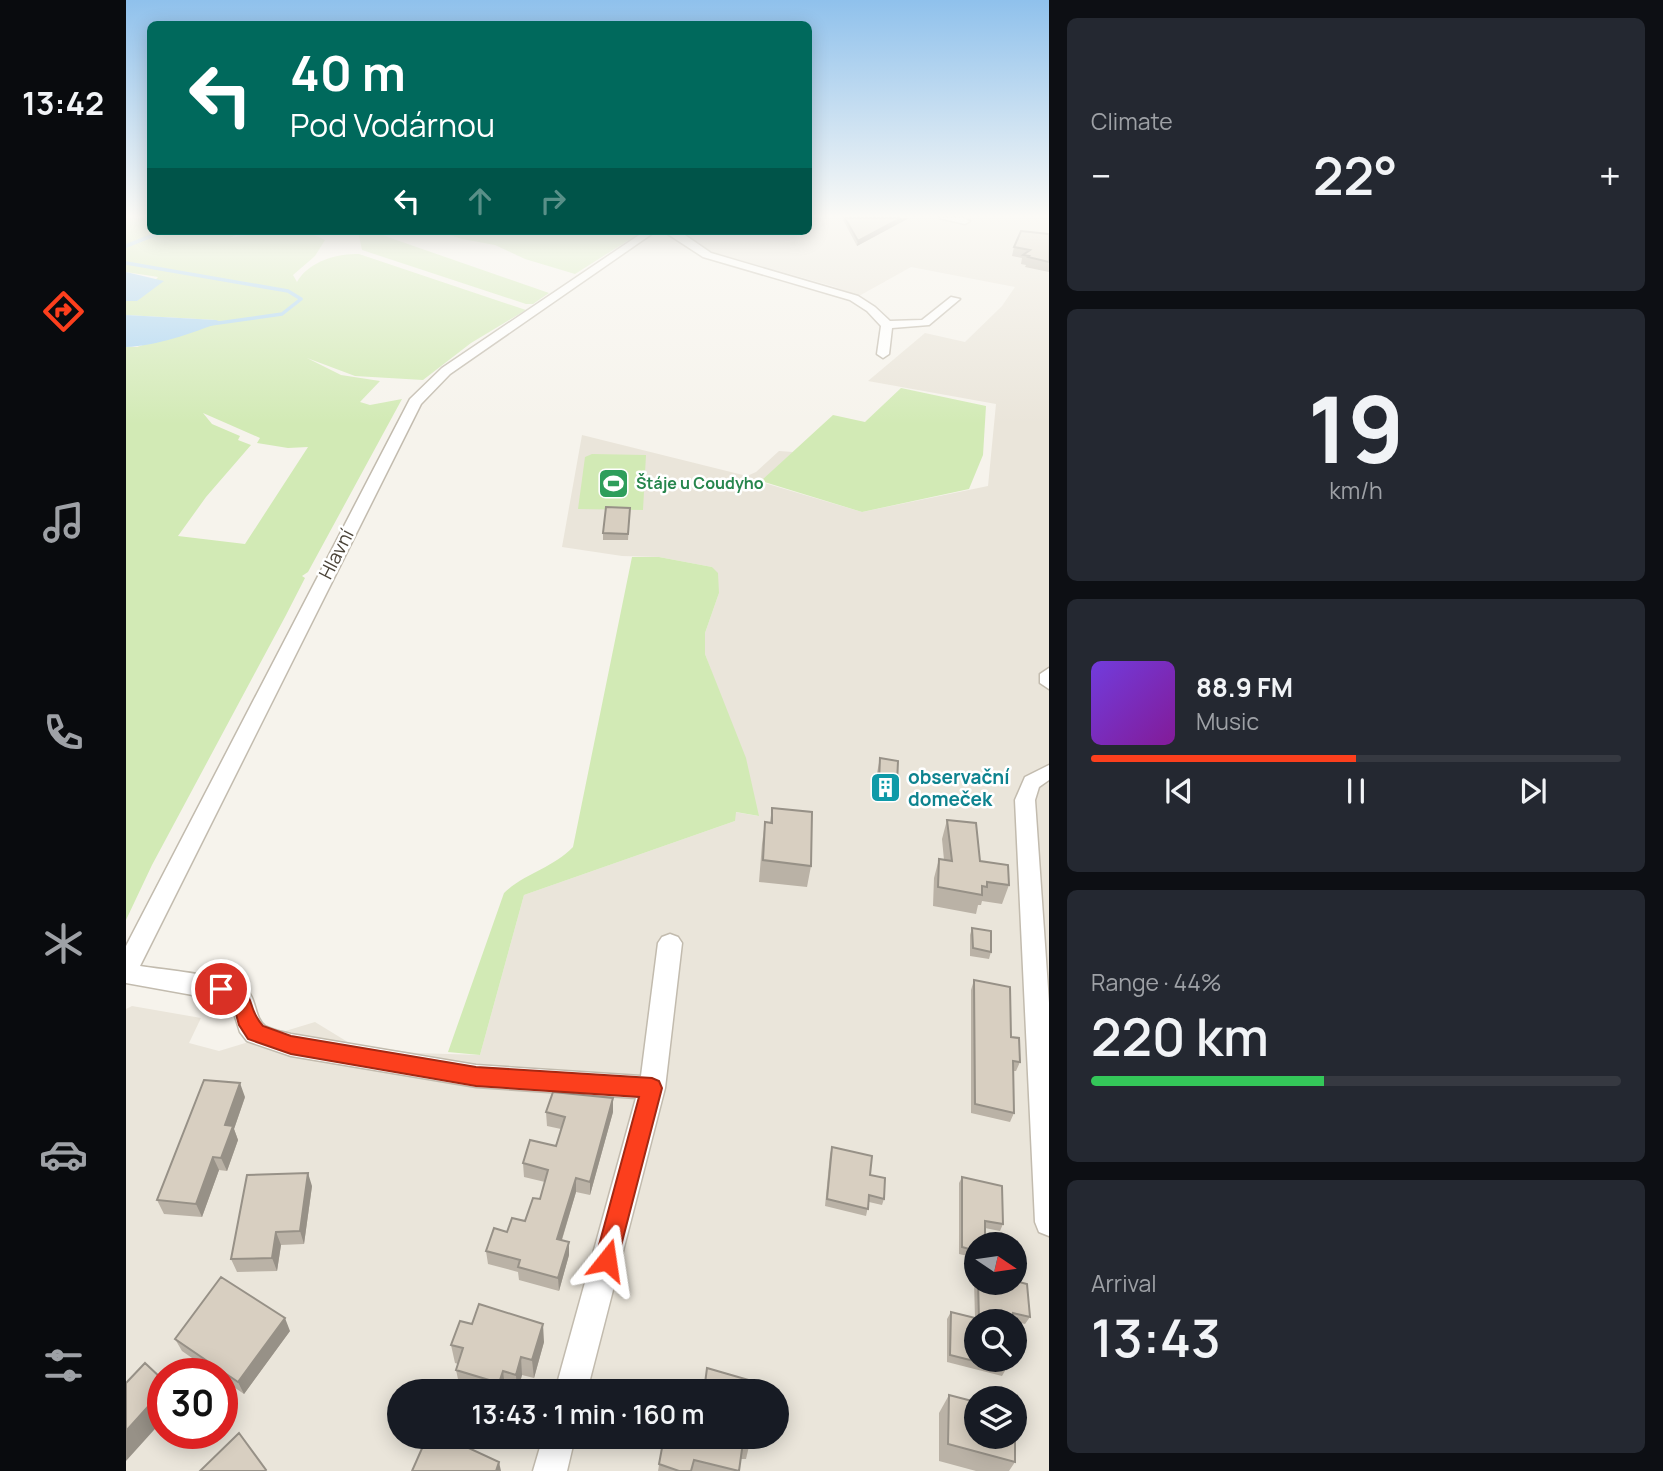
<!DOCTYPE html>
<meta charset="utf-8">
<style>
:root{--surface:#171b24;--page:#242831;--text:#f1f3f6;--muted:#9ea1a6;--line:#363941;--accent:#fc3f1d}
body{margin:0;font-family:Manrope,sans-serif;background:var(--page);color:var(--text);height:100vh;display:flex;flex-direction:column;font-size:26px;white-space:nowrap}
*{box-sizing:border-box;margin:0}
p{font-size:23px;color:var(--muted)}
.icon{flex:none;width:38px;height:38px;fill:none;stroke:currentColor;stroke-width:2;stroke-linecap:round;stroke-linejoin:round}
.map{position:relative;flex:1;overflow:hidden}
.details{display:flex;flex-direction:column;gap:18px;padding:18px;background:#0d0f14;width:614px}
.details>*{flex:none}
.hud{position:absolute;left:21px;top:21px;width:665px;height:214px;border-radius:10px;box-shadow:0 4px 18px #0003;background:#00695c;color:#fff;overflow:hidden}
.needle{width:46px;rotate:103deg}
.controls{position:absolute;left:838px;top:1232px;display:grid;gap:14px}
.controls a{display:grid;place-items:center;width:63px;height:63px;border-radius:50%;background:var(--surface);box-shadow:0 4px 18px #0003;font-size:35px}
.speed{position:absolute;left:21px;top:1358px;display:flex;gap:14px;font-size:35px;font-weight:700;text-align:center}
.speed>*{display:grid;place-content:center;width:91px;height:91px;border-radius:50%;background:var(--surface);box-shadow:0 4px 18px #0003;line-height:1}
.speed .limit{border:10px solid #d22;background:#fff;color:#111}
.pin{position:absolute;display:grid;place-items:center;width:60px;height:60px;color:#fff;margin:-30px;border:4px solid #fff;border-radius:50%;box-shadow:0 2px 7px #0007}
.me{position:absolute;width:77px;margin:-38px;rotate:15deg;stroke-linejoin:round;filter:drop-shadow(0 0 5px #0008)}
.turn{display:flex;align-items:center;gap:24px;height:147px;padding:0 28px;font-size:32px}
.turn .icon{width:91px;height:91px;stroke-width:2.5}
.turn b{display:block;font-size:49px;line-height:60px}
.lanes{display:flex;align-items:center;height:66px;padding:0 28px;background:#0003;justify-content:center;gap:35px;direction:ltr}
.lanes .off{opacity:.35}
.big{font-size:52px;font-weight:600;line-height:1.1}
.details .card{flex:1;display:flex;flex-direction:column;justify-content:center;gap:10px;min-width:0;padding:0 24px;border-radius:10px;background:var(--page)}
.details .dial{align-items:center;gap:0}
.dial b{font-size:91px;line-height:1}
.song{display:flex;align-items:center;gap:21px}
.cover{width:84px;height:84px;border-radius:10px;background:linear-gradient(135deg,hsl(260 70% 55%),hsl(290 70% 35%))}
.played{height:7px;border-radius:4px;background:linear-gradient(90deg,var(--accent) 50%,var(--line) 50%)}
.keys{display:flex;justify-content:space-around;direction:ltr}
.heat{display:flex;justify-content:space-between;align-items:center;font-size:38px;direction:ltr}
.charge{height:10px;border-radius:5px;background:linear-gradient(90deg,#34c759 44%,var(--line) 0)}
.trip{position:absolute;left:261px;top:1379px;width:402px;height:70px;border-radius:35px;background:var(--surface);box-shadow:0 4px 18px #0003;font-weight:600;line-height:70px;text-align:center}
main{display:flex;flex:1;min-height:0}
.dock{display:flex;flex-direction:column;width:126px;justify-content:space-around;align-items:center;background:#090b0e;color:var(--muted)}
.dock .icon{width:49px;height:49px}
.dock .selected{color:var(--accent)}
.dock b{font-size:32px;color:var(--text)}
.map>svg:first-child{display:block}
</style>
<main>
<nav class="dock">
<b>13:42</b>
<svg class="icon selected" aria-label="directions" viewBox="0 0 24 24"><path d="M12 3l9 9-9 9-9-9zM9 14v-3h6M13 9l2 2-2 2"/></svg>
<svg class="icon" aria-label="music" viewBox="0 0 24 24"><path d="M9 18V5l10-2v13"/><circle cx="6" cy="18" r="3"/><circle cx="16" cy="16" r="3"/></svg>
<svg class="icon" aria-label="phone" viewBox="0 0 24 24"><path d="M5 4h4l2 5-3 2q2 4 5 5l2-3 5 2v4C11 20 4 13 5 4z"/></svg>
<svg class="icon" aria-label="climate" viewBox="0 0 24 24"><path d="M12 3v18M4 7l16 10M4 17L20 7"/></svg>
<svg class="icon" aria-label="car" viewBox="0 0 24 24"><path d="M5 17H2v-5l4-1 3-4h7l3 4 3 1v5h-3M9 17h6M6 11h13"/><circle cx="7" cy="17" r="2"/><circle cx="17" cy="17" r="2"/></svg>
<svg class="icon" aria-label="filters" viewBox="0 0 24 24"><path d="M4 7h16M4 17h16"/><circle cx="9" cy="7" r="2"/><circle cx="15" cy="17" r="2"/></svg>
</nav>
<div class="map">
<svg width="923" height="1471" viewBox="0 0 923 1471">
<rect width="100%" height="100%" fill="#f6f3ec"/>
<path fill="#eae5da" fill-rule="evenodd" d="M683,218H923V1471H0V1009L6,1006L75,1018L63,1043L93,1051L189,1022L225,1044L290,1053L354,1055L398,895L609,821V812L632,816L602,716L579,654V633L593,593L586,567L533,557L496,556L436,547L456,435L621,476L630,472L653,451L667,452L635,482L736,512L862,486L870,404L742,381L799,333L839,342L876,306L889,287L785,267L733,296L706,286L592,254L580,250L553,231H682ZM850,1244H889V1283H850ZM850,1321H889V1360H850ZM37,1374H96V1433H37ZM273,1391H651V1437H273ZM850,1398H889V1437H850Z"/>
<path fill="#d2eab5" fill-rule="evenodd" d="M0,218H24V231H116L104,238C137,233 169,224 199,240L189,256L167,275L171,282C182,262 211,253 233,254L400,310L345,343L297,380L229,376L181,358L215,375L254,381L234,402L244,405L276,399L182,572L176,576L179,578L159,617L26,865L0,920V347H11L90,320L0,315V301H11L32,277L0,272ZM77,413L134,438L131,443L162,448L182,447L119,544L52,536L80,497L125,445L112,440L114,436L86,424Z
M232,231L256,235L423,293L407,304H400L236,250Z
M312,231H517L449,274L399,259L369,245L336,239Z
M775,388L860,406L857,455L843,489L736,512L635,481L707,415L739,422Z
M466,454L520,455L517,510L452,509L459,457Z
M506,557H533L586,567L592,573L593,593L579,633V654L620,758L633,816L610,812L609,821L398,895L354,1055L322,1052L378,893C399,873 427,868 447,847Z"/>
<path fill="#a9d4f2" d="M0,272L38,281L11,301H0Z
M0,315L90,320L95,322C66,333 31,346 0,347Z"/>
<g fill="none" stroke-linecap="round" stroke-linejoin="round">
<path stroke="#a9d4f2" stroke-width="3.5" d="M0,246L38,231
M0,263L162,291L175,299L156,314L85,324"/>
<defs>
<path id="minor" d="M813,218H836L844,221L839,224Z
M519,231H530L324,374L295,404L14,966C37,970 102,975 119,988C131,998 128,1018 139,1026C146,1030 157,1032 165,1034L350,1065L515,1076L532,943L536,937L544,934L552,937L556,943L539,1088L461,1391H429L510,1098L350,1087L165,1056L121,1041L114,1032L106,1007L100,1001L0,983V946L284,399L316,368Z
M537,231L556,233L585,253L732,296L749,307L764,321L796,320L825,297L834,299L803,325L766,328L763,354L757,358L751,354L755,326L741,311L724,300L577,257Z
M923,668V689L914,683V674Z
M923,765V780L913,787L909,800L923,1003V1236L913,1232L909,1222L889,800L899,777Z
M417,1437H449L441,1471H407Z"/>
</defs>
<use href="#minor" stroke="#c2bbae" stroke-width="3"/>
<use href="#minor" fill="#fff" fill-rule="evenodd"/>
</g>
<path fill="#bab2a6" d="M716,218H783L731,246Z
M923,234V272L899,267L900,265L895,264L896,258L886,256L888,247Z
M504,508L502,540H477V533Z
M754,758L771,784L767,798L750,795L751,773Z
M646,808L685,866L681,887L633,882L636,844L639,822H644Z
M821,820L854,861L883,885L876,904L856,901L855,905H852L850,914L807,906L808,878L813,859L818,860L816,839Z
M846,928L865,952L863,959L844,956V935Z
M848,980L885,1037L894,1062L890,1071H887L888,1113L884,1122L845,1113V990Z
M119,1097L108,1129L112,1140L101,1171L93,1170L76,1217L38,1214L31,1200Z
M487,1098V1112L464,1195L450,1192L436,1240L443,1242V1255L433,1291L393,1280L392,1272L362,1264L360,1251L381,1232L399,1221L414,1199L419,1182L398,1177L397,1163L430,1146L435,1129L421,1126L420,1112Z
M706,1147L744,1175L758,1199L756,1205L743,1202L740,1216L699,1206L704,1154Z
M836,1177L877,1224L874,1231L859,1228L850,1244V1258L833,1254V1183Z
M186,1186L178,1244L155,1245L151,1271L111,1272L105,1259Z
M850,1276V1283H889L904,1317L899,1324L887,1321L850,1360H885L884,1362L880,1361V1369L876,1376L821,1362V1319L825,1312L849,1318L848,1281Z
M346,1324L418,1342L408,1378L396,1375L392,1391H388L379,1388L378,1391H345L334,1388L330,1370L332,1364L329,1363L325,1345Z
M164,1331L118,1394L96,1379V1374H89L56,1351L49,1339Z
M823,1395L889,1462L883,1471H850L813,1461V1413Z
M538,1437L624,1442L620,1459H615L613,1471H532Z"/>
<path fill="#979187" d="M775,218H783L731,246L732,241Z
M114,1083L119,1097L108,1129L112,1140L101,1171L95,1158L99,1125Z
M487,1098V1112L464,1195V1182Z
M87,1157L93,1170L76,1217L70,1204Z
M182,1173L186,1186L178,1244L174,1231Z
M450,1178V1192L432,1252L431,1239Z
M150,1232L155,1245L151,1271L146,1258Z
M443,1242V1255L433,1291L432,1278Z
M159,1318L164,1331L118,1394L112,1382Z
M417,1324L418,1342L408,1378L406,1360Z
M395,1357L396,1375L391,1391L390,1375Z
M377,1371L379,1388L378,1391H374L373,1383Z
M37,1390V1420L0,1461V1431Z
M373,1462L375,1471H370Z"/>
<path fill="#d8cfc1" stroke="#979187" stroke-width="2" d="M719,218H775L732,241Z
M895,231L923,234V262L902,257L903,256L897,255L904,250L888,247Z
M480,507L504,508L502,534L477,533Z
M754,758L772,761L771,784L753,781Z
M646,808L686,812L685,866L637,860L639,822L646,823Z
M821,820L850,823L854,861L882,865L883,885L861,882V887L856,886V895L812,887L813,859L826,861Z
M846,928L865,931V952L847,948Z
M848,980L884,987L885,1037L893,1038L894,1062L887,1061L888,1113L849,1104Z
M78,1080L114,1083L99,1125L107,1126L95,1158L87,1157L70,1204L31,1200Z
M427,1092L487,1098L464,1182L450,1178L431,1239L443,1242L432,1278L392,1267L394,1260L360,1251L368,1228L381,1232L386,1218L399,1221L407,1198L414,1199L422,1170L397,1163L404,1140L430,1146L439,1117L420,1112Z
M706,1147L746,1156L744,1175L759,1178L758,1199L743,1195L742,1209L701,1199Z
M182,1173L174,1231L150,1232L146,1258L105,1259L121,1175Z
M836,1177L876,1186L877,1224L859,1221V1244H850V1251L836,1247Z
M95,1277L159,1318L112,1382L49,1339Z
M889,1281L901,1284L904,1317L887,1313V1321H850V1360H880V1369L824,1355L825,1312L853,1319L852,1283H889Z
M353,1304L417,1324L406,1360L395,1357L390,1375L377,1371L373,1383L330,1370L337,1348L325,1345L334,1321L346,1324Z
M19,1363L37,1380V1390L0,1431V1383Z
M581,1368L626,1381L625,1391H578Z
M857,1393L876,1398H857Z
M823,1395L850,1402V1437H889V1462L822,1444Z
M113,1433L140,1470L139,1471H74Z
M301,1437H319L373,1462L370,1471H286Z
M538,1437H625L624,1442H617L613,1471L568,1460L565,1471H553L533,1464Z"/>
<linearGradient id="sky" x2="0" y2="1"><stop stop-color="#8fc1ec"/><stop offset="0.51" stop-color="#fbfaf6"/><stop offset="1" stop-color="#fbfaf6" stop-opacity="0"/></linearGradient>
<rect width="923" height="424" fill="url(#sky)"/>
<path fill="#fc3f1d" stroke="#a42913" stroke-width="2" d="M95,981C137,995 116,1002 137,1026L165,1036L350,1067L526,1078L533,1081L536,1088L489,1269L481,1272L472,1269L469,1260L513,1097L350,1086L165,1054L122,1039L113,1025L108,1007L102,1000L88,995L85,989L88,983Z"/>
<defs>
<symbol id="stadium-square" viewBox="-11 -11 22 22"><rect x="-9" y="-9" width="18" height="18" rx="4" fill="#2e9e5b" stroke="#fff"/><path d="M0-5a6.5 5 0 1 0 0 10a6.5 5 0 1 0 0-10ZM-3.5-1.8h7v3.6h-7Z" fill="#fff"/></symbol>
<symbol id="building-square" viewBox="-11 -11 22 22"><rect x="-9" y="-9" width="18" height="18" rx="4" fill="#0f9aa8" stroke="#fff"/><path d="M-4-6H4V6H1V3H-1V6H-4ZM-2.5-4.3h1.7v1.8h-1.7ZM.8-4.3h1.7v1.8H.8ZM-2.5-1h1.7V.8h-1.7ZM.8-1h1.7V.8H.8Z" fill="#fff"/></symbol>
</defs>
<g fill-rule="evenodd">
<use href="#stadium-square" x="470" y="466" width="35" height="35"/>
<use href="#building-square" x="742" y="770" width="35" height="35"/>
</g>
<g text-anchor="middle" stroke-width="5" stroke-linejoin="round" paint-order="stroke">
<g font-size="16" font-weight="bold" fill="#27864d" stroke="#fff" text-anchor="start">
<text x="510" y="489">Štáje u Coudyho</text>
</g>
<g font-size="19" fill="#4b4439" stroke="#fff">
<text transform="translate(210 554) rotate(-63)" y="7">Hlavní</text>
</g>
<g font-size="19" font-weight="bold" fill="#0d838f" stroke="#fff" text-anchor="start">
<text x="782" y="784">observační<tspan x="782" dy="22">domeček</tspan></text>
</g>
</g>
</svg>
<div class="controls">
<a><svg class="needle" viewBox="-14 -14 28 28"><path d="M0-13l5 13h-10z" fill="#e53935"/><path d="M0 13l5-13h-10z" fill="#9ea1a6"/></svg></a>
<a><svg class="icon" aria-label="search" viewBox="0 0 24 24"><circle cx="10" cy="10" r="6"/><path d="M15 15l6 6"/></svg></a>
<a><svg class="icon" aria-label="layers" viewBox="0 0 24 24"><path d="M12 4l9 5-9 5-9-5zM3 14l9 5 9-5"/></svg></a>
</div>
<div class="speed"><div class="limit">30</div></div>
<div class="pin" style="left:95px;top:989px;background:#d93025"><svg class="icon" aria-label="arrive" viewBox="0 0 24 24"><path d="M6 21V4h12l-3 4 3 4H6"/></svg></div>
<svg class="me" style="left:481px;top:1260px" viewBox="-20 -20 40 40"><path d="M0-17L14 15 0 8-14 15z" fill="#fc3f1d" stroke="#fff" stroke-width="4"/></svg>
<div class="trip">13:43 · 1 min · 160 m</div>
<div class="hud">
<div class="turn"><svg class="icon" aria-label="left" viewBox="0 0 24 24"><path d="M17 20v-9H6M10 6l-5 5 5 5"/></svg><div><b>40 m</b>Pod Vodárnou</div></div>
<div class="lanes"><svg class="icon" aria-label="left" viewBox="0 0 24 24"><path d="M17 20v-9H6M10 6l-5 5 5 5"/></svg><svg class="icon off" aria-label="ahead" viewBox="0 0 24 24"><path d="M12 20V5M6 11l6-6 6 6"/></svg><svg class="icon off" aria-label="right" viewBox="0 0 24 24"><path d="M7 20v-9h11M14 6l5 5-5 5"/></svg></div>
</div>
</div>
<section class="details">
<div class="card"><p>Climate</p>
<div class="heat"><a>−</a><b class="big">22°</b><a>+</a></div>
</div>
<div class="card dial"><b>19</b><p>km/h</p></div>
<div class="card">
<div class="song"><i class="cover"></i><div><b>88.9 FM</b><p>Music</p></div></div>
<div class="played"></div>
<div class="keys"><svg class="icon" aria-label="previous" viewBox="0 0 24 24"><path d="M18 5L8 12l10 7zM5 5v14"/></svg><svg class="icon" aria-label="pause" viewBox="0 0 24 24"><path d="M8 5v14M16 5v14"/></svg><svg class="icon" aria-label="next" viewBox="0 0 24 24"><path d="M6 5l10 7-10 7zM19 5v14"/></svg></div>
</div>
<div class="card"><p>Range · 44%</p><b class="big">220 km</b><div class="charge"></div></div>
<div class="card"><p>Arrival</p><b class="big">13:43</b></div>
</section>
</main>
